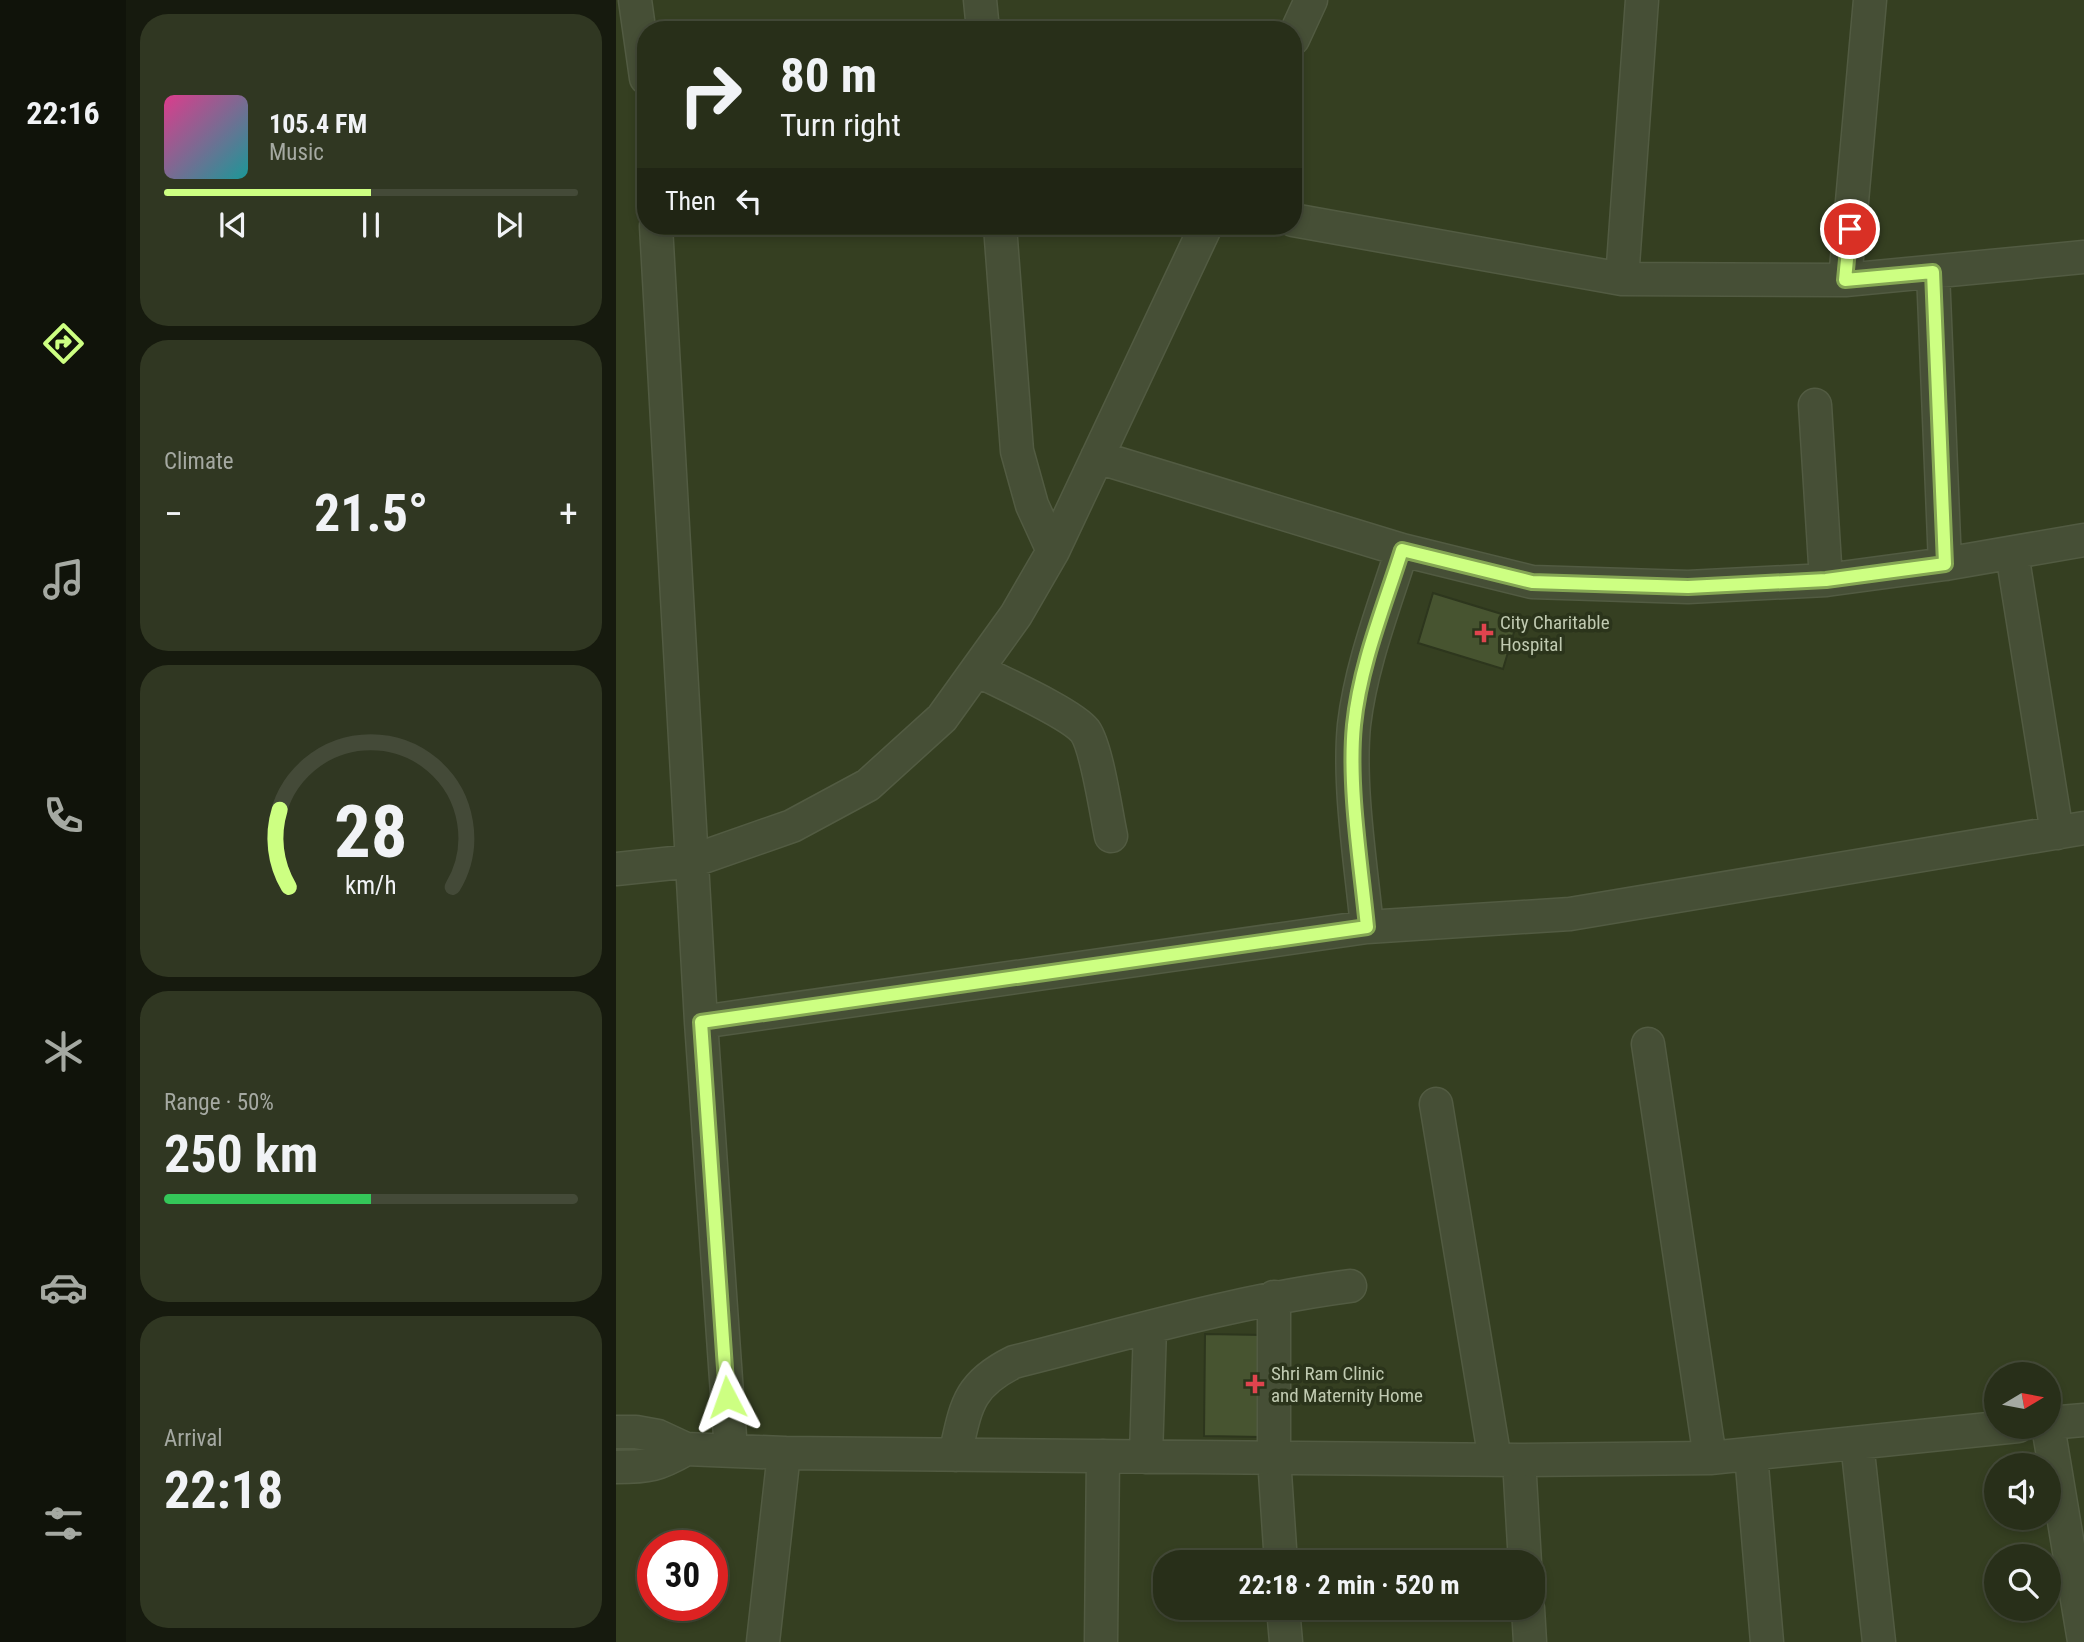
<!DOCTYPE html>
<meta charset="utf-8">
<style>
:root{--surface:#282f19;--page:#303722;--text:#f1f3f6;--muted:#a5a9a2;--line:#444a38;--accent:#cdff82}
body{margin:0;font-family:"Roboto Condensed",sans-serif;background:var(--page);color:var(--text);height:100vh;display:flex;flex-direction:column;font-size:26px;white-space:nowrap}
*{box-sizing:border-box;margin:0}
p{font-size:23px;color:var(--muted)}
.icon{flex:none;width:38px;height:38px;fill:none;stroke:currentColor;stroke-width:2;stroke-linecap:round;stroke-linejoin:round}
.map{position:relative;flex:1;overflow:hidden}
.sheet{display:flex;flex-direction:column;gap:14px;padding:14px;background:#161a0e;width:490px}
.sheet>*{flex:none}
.banner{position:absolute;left:21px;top:21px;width:665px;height:214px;border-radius:28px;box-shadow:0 4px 10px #0003,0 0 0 2px var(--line);background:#282f19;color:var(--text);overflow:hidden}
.needle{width:46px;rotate:80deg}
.fabs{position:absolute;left:1368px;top:1362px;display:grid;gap:14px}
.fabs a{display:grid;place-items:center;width:77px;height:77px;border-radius:50%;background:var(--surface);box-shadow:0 4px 10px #0003,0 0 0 2px var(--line);font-size:35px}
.speed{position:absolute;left:21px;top:1530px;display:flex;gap:14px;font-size:35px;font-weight:700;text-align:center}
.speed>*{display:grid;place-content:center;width:91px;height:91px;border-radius:50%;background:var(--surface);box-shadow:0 4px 10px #0003,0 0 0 2px var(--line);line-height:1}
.speed .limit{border:10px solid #d22;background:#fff;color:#111}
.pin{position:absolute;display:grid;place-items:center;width:60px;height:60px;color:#fff;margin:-30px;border:4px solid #fff;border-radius:50%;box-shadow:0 2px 7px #0007}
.me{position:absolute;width:77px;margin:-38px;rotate:356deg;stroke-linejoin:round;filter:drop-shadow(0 0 5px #0008)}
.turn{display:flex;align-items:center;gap:24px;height:147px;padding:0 28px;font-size:32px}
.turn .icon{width:91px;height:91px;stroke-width:2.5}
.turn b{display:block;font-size:49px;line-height:60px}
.then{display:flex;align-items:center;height:66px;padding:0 28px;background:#0003;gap:14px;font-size:26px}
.big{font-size:52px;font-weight:700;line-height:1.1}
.sheet .widget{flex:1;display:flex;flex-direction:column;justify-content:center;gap:10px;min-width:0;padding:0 24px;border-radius:28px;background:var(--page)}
.sheet .dial{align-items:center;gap:0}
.dial svg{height:182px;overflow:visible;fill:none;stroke:var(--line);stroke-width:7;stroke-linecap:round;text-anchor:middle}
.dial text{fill:var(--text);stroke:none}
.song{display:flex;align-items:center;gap:21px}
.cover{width:84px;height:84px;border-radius:10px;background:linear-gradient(135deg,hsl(330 70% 55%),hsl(180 70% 35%))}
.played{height:7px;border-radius:4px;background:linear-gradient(90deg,var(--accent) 50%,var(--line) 50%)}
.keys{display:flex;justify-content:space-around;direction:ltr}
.heat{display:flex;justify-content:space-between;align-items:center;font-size:38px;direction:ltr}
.charge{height:10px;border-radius:5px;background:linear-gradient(90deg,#34c759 50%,var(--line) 0)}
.trip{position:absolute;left:537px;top:1550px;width:392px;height:70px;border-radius:28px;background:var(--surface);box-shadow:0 4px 10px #0003,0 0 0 2px var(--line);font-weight:700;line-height:70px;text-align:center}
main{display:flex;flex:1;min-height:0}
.tab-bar{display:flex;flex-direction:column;width:126px;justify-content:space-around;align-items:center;background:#10130a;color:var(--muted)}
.tab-bar .icon{width:49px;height:49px}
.tab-bar .selected{color:var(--accent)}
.tab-bar b{font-size:32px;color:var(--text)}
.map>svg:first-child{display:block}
</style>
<main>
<nav class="tab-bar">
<b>22:16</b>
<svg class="icon selected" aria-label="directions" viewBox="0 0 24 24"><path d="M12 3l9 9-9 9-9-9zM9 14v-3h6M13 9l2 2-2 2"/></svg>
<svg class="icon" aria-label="music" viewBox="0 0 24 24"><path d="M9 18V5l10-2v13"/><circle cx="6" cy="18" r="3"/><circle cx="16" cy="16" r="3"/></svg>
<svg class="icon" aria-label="phone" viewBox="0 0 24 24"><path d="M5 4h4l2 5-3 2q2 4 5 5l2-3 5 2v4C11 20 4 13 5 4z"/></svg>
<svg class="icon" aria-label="climate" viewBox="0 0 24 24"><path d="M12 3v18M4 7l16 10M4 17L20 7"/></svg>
<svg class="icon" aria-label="car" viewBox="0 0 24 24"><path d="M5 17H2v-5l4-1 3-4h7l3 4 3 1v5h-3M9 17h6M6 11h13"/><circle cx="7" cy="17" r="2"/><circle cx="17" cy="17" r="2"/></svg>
<svg class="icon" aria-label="filters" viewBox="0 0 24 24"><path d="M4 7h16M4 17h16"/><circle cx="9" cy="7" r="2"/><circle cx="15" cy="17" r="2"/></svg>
</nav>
<section class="sheet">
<div class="widget">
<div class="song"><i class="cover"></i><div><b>105.4 FM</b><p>Music</p></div></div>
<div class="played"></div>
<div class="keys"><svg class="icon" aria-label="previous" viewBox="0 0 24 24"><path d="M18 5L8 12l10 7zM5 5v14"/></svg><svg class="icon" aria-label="pause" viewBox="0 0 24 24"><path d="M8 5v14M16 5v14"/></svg><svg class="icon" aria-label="next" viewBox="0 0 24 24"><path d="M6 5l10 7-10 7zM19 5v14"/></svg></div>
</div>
<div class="widget"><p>Climate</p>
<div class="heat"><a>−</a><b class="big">21.5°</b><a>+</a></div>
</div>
<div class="widget dial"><svg viewBox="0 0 100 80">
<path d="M14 69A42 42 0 1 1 86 69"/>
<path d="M14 69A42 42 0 0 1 10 35" stroke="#cdff82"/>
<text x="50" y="56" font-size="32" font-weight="700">28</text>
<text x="50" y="72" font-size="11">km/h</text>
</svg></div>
<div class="widget"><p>Range · 50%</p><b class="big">250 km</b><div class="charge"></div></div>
<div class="widget"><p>Arrival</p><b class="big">22:18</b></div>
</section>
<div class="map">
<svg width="1468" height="1642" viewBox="0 0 1468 1642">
<rect width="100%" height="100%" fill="#353f21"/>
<path fill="#475430" stroke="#2d361d" stroke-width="2" d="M817,593L902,619L887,669L802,643Z
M589,1334L648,1335L646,1437L588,1436Z"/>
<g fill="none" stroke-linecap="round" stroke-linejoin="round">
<defs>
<path id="minor" d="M19,0L30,78
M364,0L367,30
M677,39L695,0
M677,220L1006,279L1229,280L1468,257
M40,226L85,1022L115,1451
M384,226L401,451L416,505L437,551
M1317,272L1329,564
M1006,279L1026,0
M1229,280L1254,0
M1199,405L1210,580
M481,457L786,550L916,582L1072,587L1210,580L1329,564L1468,540
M1396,553L1441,833
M361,670C384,682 455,713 469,731C481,748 490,813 495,836
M0,869L76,861L176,826L252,785L326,718L400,615L437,551L590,226
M751,927C745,865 732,786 738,725C745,665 768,607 786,550
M85,1022L751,927L954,914L1468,828
M1032,1044L1094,1458
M820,1104L879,1460
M658,1297V1458L665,1563
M1433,1423L1468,1420
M1432,1426L1468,1641
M0,1432H20L42,1436L70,1449L168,1453L903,1460L1094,1458L1402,1426
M1241,1443L1263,1642
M1135,1454L1151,1642
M339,1455C350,1407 351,1385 398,1362C509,1334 620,1301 734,1286
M530,1457L534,1327
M903,1460L909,1563
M0,1467C33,1467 42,1465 70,1449
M667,1608L670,1642
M912,1608L914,1642
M147,1642L168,1453
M485,1642L487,1456"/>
</defs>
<use href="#minor" stroke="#525b42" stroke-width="35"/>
<use href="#minor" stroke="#464f36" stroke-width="32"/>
</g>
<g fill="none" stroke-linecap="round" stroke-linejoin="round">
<defs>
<path id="route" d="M111,1397L85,1022L751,927C745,865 732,786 738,725C744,665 768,607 786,550L916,582L1072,587L1210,580L1329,564L1317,272L1229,280L1234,229"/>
</defs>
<use href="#route" stroke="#85a654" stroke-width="18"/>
<use href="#route" stroke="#cdff82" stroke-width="12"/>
</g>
<g fill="#e0444e" stroke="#2b341b" stroke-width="2.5">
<path d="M864.5 622.5h7v7h7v7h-7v7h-7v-7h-7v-7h7z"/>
<path d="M635.5 1373.5h7v7h7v7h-7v7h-7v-7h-7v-7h7z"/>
</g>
<g text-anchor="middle" stroke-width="7" stroke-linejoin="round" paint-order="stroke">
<g font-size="19" fill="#c0cab1" stroke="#2b341b" text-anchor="start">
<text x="884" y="629">City Charitable<tspan x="884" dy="22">Hospital</tspan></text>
<text x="655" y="1380">Shri Ram Clinic<tspan x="655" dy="22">and Maternity Home</tspan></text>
</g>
</g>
</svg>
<div class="fabs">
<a><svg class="needle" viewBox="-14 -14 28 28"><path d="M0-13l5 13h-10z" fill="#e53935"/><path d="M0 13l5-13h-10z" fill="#a5a9a2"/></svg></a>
<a><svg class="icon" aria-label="sound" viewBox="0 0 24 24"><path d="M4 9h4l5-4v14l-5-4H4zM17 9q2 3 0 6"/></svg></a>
<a><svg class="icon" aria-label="search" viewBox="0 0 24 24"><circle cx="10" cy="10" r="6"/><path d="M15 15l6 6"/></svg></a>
</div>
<div class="speed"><div class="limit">30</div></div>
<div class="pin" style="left:1234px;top:229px;background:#d93025"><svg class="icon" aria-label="arrive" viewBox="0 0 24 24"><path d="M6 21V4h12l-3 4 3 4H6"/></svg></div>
<svg class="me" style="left:111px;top:1397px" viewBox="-20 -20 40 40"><path d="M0-17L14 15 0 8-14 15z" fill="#cdff82" stroke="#fff" stroke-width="4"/></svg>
<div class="trip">22:18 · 2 min · 520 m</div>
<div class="banner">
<div class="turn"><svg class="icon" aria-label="right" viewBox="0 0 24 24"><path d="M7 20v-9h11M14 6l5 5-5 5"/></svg><div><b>80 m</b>Turn right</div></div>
<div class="then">Then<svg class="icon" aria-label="left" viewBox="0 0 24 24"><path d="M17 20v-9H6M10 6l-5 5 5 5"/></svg></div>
</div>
</div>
</main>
